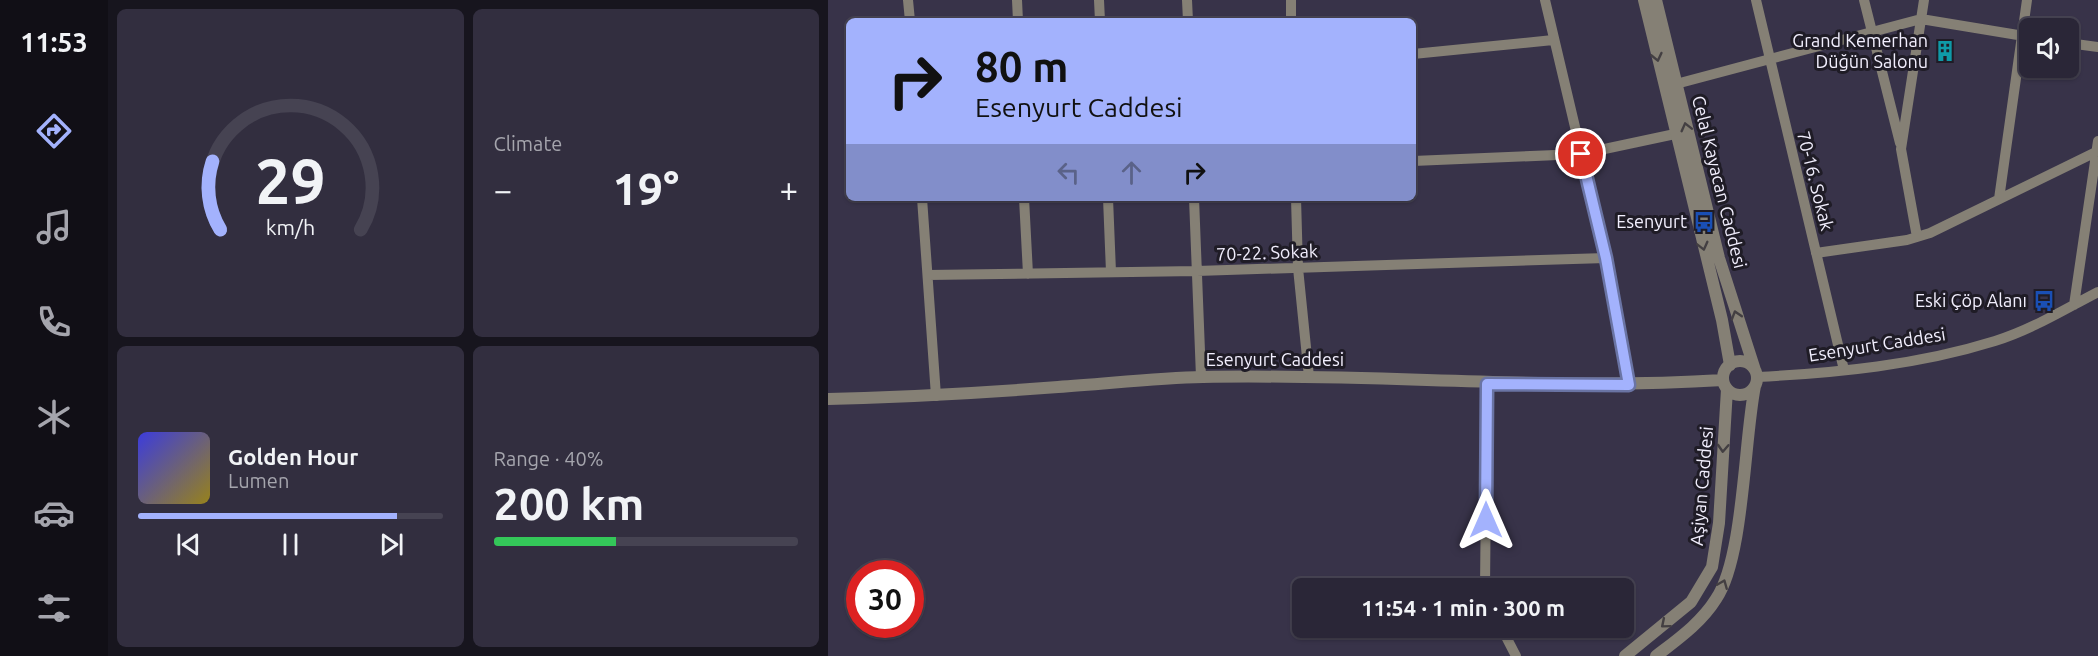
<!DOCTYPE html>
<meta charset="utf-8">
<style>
:root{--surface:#2a2637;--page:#322e3f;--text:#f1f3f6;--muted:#a5a5ad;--line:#464352;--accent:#a3b2fd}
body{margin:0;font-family:Ubuntu,sans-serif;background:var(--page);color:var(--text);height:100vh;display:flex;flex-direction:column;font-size:22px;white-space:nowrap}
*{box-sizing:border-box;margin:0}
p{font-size:20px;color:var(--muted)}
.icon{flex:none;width:33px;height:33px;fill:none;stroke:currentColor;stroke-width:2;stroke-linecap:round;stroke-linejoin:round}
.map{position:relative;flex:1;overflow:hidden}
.side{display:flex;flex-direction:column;gap:9px;padding:9px;background:#17151e;width:720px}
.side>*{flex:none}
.banner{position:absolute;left:18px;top:18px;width:570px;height:183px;border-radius:9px;box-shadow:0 2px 4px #0004,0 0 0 2px var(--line);background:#a3b2fd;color:#111;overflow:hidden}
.fabs{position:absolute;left:1191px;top:18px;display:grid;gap:12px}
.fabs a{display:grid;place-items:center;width:60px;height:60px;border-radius:9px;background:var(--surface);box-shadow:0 2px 4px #0004,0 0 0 2px var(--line);font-size:30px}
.speed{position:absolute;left:18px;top:560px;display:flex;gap:12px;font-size:30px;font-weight:700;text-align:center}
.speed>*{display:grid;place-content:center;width:78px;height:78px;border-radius:50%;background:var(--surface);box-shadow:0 2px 4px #0004,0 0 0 2px var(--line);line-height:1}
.speed .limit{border:9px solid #d22;background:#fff;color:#111}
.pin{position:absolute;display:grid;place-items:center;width:51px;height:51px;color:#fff;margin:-26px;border:3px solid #fff;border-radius:50%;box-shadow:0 2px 6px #0007}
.me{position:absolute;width:66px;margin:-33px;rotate:0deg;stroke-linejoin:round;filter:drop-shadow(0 0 4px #0008)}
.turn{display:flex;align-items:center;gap:21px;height:126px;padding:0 30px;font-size:27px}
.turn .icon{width:78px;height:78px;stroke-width:2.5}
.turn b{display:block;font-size:42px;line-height:51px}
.lanes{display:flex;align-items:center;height:57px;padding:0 30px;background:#0003;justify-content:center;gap:30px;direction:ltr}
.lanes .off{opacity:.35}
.big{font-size:45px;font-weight:600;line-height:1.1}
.side .tile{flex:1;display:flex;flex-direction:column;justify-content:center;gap:9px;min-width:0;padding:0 21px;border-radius:9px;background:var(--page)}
.side .dial{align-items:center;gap:0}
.dial svg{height:156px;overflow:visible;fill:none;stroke:var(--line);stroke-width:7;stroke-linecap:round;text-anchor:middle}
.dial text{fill:var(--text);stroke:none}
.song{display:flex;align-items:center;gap:18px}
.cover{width:72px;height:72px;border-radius:9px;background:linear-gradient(135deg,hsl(240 70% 55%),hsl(50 70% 35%))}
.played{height:6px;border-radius:3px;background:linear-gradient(90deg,var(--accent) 85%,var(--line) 85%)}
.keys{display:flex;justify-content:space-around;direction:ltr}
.heat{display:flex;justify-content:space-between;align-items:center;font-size:33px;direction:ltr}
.charge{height:9px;border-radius:4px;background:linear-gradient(90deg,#34c759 40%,var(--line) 0)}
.side .tiles{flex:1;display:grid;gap:9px;grid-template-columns:repeat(2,1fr)}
.trip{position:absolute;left:464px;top:578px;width:342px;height:60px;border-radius:9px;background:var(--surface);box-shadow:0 2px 4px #0004,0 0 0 2px var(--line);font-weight:600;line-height:60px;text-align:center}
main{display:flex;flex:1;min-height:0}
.dock{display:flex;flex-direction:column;width:108px;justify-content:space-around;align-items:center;background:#110f16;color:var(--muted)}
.dock .icon{width:42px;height:42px}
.dock .active{color:var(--accent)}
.dock b{font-size:27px;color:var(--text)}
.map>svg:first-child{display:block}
</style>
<main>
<nav class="dock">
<b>11:53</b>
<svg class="icon active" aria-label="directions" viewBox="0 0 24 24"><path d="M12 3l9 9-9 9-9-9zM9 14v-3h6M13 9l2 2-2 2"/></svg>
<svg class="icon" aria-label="music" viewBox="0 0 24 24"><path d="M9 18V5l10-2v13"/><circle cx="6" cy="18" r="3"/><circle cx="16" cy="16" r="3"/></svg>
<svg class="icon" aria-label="phone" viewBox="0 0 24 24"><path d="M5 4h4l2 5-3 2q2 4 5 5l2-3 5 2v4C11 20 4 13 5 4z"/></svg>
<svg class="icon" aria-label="climate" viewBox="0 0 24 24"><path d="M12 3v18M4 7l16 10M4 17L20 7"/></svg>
<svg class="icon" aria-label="car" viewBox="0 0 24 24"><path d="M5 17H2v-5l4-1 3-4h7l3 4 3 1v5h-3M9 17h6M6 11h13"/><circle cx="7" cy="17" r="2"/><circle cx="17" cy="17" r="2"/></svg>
<svg class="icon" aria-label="filters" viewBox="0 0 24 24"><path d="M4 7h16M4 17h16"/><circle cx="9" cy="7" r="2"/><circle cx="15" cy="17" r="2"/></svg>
</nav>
<section class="side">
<div class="tiles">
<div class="tile dial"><svg viewBox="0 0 100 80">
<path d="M14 69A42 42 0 1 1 86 69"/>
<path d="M14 69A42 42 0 0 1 10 34" stroke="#a3b2fd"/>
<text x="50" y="56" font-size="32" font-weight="700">29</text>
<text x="50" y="72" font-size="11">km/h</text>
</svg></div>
<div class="tile"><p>Climate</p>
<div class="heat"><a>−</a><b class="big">19°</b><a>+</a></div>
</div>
<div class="tile">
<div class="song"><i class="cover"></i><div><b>Golden Hour</b><p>Lumen</p></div></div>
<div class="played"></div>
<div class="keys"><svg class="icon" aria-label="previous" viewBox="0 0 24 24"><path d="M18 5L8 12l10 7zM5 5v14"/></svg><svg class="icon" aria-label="pause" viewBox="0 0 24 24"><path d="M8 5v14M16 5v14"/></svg><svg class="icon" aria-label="next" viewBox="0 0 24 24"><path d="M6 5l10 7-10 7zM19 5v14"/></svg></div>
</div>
<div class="tile"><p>Range · 40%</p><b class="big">200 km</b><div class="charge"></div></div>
</div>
</section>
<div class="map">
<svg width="1270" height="656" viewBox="0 0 1270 656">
<rect width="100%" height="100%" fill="#383349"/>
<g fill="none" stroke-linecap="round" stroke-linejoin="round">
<path stroke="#858075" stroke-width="10" d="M80,0L82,21
M189,0L190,21
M271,0L272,21
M359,0L360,21
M463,0V21
M717,0L778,258L800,385
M928,0L1016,370
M1036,0L1072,143
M1240,43L1270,47
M585,54L725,40
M848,84L1093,19L1202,37
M585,161L753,154L847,134
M94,198L108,396
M196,198L200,274
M280,198L283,272
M366,198L373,377
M468,198L470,268L481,377
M1171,199L1199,0
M1089,237L1073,149L1096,0
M988,253L1079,240L1102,233L1268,152
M100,275L369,271L778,258
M1246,305L1270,141
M929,377C1009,373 1090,365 1167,341C1203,330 1237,309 1270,292
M657,588L659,384
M673,627L688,656"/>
<path stroke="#858075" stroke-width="12" d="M816,0L894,320L902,365
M828,0L891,258L927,370
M895 378a17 17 0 1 1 34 0a17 17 0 1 1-34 0Z
M0,399C77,397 154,393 230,387C278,384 327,378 375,377C548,373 721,391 895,380
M797,656L863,602L884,567L891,523L899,389
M828,656C850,639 873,623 888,599C916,558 916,440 927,386"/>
</g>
<defs><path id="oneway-chevron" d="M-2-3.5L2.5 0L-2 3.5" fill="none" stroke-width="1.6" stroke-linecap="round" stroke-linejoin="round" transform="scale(1.5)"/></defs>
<g stroke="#433f42">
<use href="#oneway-chevron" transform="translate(829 57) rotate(77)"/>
<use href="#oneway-chevron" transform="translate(858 127) rotate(-104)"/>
<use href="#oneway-chevron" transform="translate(875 246) rotate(76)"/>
<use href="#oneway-chevron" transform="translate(908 315) rotate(-107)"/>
<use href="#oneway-chevron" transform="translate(895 448) rotate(93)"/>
<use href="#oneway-chevron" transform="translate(895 584) rotate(-68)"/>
<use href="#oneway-chevron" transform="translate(837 624) rotate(140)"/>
</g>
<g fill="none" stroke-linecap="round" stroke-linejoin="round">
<defs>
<path id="route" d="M658,520L659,384L801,385L778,258L753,154"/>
</defs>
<use href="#route" stroke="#6a74a4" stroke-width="15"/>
<use href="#route" stroke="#a3b2fd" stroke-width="10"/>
</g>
<defs>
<symbol id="building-bare" viewBox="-9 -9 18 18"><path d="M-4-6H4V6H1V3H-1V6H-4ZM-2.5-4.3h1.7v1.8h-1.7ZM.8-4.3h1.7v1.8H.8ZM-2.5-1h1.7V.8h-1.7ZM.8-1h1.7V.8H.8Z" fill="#0f9aa8" stroke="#1f1c26" stroke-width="2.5" paint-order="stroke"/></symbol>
<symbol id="bus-bare" viewBox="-9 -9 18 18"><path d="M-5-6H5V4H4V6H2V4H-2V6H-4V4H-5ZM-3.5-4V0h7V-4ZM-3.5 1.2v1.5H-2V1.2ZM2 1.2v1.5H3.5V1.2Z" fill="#1a4fb4" stroke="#1f1c26" stroke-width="2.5" paint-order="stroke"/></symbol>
</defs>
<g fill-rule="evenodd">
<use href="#building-bare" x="1102" y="36" width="30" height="30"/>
<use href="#bus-bare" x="861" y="207" width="30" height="30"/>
<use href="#bus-bare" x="1201" y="286" width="30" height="30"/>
</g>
<g text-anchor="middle" stroke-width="6" stroke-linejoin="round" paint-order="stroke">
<g font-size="18" fill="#f2effe" stroke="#1f1c26" text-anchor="end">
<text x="1100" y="47">Grand Kemerhan<tspan x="1100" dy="21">Düğün Salonu</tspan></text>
<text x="859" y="228">Esenyurt</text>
<text x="1199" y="307">Eski Çöp Alanı</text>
</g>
<g font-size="18" fill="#f2effe" stroke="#1f1c26">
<text transform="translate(987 181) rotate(76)" y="6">70-16. Sokak</text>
<text transform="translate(891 182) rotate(76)" y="6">Celal Kayacan Caddesi</text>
<text transform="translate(439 253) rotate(-2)" y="6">70-22. Sokak</text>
<text transform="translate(1049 345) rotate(-9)" y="6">Esenyurt Caddesi</text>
<text x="447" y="366">Esenyurt Caddesi</text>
<text transform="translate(874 486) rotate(-85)" y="6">Aşiyan Caddesi</text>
</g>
</g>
</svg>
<div class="fabs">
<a><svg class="icon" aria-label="sound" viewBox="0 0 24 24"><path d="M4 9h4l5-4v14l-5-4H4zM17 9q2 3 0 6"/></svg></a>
</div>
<div class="speed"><div class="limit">30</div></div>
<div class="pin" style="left:753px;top:154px;background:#d93025"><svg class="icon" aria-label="arrive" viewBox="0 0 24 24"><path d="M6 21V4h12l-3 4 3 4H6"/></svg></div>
<svg class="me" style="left:658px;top:520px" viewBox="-20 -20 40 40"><path d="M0-17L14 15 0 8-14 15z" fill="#a3b2fd" stroke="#fff" stroke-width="4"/></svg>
<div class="trip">11:54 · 1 min · 300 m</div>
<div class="banner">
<div class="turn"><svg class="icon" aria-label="right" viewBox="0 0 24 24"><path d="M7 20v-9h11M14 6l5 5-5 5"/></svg><div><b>80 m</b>Esenyurt Caddesi</div></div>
<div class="lanes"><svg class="icon off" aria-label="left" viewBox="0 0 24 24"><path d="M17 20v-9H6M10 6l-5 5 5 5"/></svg><svg class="icon off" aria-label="ahead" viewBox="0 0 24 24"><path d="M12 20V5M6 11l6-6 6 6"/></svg><svg class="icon" aria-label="right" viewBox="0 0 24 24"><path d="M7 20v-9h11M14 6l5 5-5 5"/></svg></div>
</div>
</div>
</main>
